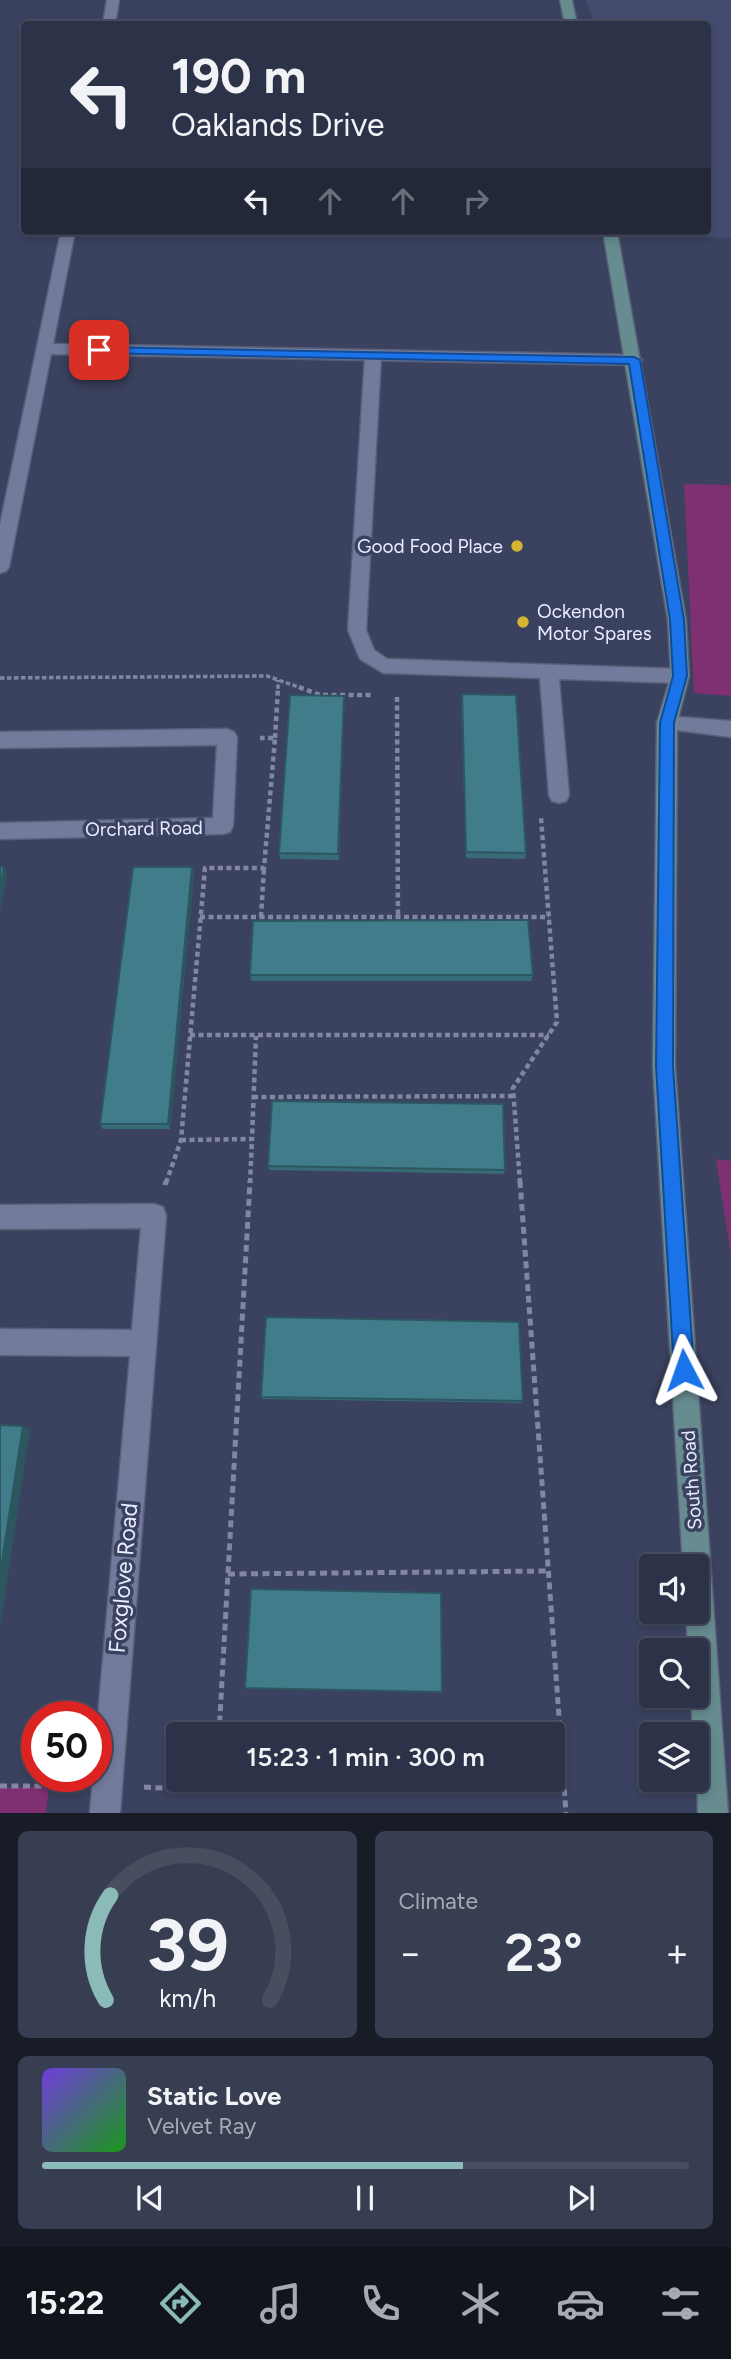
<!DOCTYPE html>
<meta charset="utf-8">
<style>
:root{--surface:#2c3247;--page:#383e52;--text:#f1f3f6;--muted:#a6aab4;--line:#484d60;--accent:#8bbbb9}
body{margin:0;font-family:Figtree,sans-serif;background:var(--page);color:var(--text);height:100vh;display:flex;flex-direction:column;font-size:26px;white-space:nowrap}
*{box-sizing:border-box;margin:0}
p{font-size:23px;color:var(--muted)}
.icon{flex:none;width:38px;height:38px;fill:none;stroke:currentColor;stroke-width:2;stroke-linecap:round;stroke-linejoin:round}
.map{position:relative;height:1813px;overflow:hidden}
.sheet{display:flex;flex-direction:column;gap:18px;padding:18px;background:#181c27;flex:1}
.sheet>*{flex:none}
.guide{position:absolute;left:21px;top:21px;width:690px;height:214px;border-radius:7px;box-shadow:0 4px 10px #0003,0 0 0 2px var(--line);background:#2c3247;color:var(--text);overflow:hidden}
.tools{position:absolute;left:639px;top:1554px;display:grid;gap:14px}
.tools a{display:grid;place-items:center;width:70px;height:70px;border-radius:7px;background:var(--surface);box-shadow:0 4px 10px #0003,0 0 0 2px var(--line);font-size:35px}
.speed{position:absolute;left:21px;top:1701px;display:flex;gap:14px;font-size:35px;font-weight:700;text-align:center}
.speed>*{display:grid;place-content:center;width:91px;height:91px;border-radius:50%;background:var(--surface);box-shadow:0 4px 10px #0003,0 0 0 2px var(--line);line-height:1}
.speed .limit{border:10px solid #d22;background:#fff;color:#111}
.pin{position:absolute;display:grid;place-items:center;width:60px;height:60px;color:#fff;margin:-30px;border-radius:14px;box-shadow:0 4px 10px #0006}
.me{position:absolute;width:77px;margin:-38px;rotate:356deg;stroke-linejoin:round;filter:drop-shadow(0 0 5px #0008)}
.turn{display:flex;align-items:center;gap:24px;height:147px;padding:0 35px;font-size:32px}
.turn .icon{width:91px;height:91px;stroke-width:2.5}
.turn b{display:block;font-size:49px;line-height:60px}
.lanes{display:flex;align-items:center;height:66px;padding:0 35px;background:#0003;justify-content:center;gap:35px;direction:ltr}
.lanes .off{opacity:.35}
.big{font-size:52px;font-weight:600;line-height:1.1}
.sheet .tile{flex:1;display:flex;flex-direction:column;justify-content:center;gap:10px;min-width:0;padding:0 24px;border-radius:10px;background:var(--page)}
.sheet .dial{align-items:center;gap:0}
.dial svg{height:182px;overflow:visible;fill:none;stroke:var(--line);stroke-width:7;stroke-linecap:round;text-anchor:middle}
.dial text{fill:var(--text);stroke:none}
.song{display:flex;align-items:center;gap:21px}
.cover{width:84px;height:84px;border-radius:10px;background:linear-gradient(135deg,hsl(260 70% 55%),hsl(120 70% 35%))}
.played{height:7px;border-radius:4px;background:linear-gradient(90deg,var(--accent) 65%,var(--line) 65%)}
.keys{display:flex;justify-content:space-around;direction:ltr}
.heat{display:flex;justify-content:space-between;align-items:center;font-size:38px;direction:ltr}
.sheet .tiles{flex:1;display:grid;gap:18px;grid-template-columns:1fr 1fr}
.tile:last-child{grid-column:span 2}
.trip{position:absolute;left:166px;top:1722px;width:399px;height:70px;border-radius:7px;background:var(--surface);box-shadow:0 4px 10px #0003,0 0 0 2px var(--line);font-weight:600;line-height:70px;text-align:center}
.tabs{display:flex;height:112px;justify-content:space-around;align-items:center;background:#12141c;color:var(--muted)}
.tabs .icon{width:49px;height:49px}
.tabs .selected{color:var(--accent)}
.tabs b{font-size:32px;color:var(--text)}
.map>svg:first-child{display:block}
</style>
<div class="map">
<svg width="731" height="1813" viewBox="0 0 731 1813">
<rect width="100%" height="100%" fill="#3b425f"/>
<path fill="#434b6f" d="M586,0H731V238L647,235L646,231H707V24H594Z"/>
<path fill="#7e3072" d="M684,484L731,485V696L694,693Z
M716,1159L731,1161V1256Z
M49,1786L46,1813H0V1788Z"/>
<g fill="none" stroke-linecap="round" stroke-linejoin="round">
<defs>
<path id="lane" d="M373,351L381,356L366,630L374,650L387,659L680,669L687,671L689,676L687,681L680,683L559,679L569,795L566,801L559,803L552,801L549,795L540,678L383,673L360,659L348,630L365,356Z"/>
<path id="street" d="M107,0H119L115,24H103Z
M61,231H75L53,344L634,355L642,360L634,365L51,354L9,567L6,571L0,573V525Z
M667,716L731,721V737L660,728L657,723L660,718Z
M227,729L234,732L237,737L233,826L230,832L223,834L0,839V823L213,818L217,745L0,748V732Z
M154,1204L163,1207L166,1216L120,1813H90L93,1776H96V1738L130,1356L0,1355V1329L132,1330L141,1228L0,1229V1205Z"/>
<path id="secondary" d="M560,0H572L577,24H565Z
M603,231H617L686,620L689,676L677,723L675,1066L728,1813H698L696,1734H693L691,1696H696V1650H688L686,1612H696V1566H683L653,1066L657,723L671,676L668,620Z"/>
</defs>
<use href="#lane" stroke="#595f78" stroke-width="3"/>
<use href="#street" stroke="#595f78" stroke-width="3"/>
<use href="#secondary" stroke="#595f78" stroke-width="3"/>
<path stroke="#8187a0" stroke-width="3.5" stroke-dasharray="4.5 2.5" stroke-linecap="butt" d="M0,678L267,676L304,689
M278,689V680"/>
<path stroke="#8187a0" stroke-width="4.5" stroke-dasharray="5 3.5" stroke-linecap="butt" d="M299,687L320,695H371
M397,697L398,916
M275,738L278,687
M200,917H549
M261,917L264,868
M190,1035H549
M253,1097L514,1096
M181,1140L252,1139L256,1036
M166,1183L181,1140L205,868H264L275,738H260
M250,1183L252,1139
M520,1183L513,1088L557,1022L541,818"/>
<path stroke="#8187a0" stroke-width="5" stroke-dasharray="7 4.5" stroke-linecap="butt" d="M520,1181L566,1813
M165,1185L166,1181
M228,1574L549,1571
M219,1734L250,1181
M0,1786H69
M144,1787L216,1791L564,1789
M216,1791L217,1780"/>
<use href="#lane" fill="#737b9c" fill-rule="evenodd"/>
<use href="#street" fill="#737b9c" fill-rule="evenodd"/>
<use href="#secondary" fill="#668c90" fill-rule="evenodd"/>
</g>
<path fill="#376b76" d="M462,694L526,853L525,859L466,858L461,701Z
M344,696L339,860L280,859L279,853Z
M192,867L194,873L170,1129H103L100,1124Z
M250,975H533L531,981H251Z
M268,1166L505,1170L504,1174L269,1170Z
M261,1397L523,1401L522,1403L262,1399Z"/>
<path fill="#2d5760" d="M4,867L7,874L0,911V888Z
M192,867L194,873L170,1129L168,1124Z
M23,1426L30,1429L0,1628V1574Z"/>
<path fill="#407c89" stroke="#2d5760" stroke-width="2" d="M462,694L516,695L526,853L466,852Z
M290,695L344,696L338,854L279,853Z
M0,867H4L0,888Z
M133,867H192L168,1124H100Z
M528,920L533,975H250L253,921Z
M272,1101L503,1104L505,1170L268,1166Z
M266,1317L519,1322L523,1401L261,1397Z
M0,1425L23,1426L0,1574Z
M251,1589L441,1593L442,1692L245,1688Z"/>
<path fill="#1a73e8" stroke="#114b97" stroke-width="2" d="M99,347L634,357L640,360L684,620L687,676L674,723L673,1066L694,1370L691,1377L684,1380L677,1377L674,1370L656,1066L660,723L673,676L670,620L629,364L95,353L94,350Z"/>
<g fill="#d6b534" stroke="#3b425f" stroke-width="2.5">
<circle cx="517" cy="546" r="7"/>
<circle cx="523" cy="622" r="7"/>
</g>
<g text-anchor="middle" stroke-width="7" stroke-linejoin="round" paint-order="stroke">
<g font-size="19" fill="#e7ecff" stroke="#3b425f" text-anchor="end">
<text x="503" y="553">Good Food Place</text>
<text x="537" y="618" text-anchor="start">Ockendon<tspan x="537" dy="22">Motor Spares</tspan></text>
</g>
<g font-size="19" fill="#e7ecff" stroke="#3b425f">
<text transform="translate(144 828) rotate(-1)" y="7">Orchard Road</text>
<text transform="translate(691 1480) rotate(-94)" y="7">South Road</text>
</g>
<g font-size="23" fill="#e7ecff" stroke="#3b425f">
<text transform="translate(123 1578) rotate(-85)" y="8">Foxglove Road</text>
</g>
</g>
</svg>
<div class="tools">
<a><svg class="icon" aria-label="sound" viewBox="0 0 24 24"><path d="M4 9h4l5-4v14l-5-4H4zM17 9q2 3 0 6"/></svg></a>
<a><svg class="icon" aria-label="search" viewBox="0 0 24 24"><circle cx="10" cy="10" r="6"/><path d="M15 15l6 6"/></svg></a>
<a><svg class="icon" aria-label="layers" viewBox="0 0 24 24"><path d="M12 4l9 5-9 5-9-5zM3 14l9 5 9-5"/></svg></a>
</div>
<div class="speed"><div class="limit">50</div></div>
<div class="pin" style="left:99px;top:350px;background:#d93025"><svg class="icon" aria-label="arrive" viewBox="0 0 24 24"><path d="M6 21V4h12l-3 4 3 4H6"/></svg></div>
<svg class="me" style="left:684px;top:1370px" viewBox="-20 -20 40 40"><path d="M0-17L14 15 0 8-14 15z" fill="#1a73e8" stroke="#fff" stroke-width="4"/></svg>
<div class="trip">15:23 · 1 min · 300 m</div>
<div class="guide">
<div class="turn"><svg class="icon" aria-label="left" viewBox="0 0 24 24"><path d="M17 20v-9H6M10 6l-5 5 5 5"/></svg><div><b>190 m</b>Oaklands Drive</div></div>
<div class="lanes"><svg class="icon" aria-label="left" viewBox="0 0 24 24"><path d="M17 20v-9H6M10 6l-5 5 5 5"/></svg><svg class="icon off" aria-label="ahead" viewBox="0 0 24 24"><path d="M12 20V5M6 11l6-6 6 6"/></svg><svg class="icon off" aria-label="ahead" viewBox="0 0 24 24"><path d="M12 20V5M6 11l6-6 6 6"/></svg><svg class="icon off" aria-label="right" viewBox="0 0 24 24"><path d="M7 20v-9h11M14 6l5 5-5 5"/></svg></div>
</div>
</div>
<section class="sheet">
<div class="tiles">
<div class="tile dial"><svg viewBox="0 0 100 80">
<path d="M14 69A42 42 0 1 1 86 69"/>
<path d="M14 69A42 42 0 0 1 16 23" stroke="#8bbbb9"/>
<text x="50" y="56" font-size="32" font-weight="700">39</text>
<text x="50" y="72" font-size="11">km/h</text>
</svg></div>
<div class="tile"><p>Climate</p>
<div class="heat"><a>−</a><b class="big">23°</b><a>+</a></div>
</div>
<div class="tile">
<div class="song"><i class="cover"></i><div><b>Static Love</b><p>Velvet Ray</p></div></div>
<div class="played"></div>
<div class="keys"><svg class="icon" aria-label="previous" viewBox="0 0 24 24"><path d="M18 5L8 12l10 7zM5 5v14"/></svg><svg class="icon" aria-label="pause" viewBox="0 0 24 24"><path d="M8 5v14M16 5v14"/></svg><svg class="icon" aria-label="next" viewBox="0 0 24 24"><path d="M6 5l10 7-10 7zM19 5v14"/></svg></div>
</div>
</div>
</section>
<nav class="tabs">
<b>15:22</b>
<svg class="icon selected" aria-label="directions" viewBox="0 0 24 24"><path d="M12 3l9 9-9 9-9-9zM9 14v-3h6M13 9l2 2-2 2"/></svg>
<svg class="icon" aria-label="music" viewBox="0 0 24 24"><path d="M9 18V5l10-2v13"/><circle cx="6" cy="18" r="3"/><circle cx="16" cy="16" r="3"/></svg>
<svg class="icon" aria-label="phone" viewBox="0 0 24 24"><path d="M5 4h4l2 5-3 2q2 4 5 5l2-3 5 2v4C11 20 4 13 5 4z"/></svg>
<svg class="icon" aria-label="climate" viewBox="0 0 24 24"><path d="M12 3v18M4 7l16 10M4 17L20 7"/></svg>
<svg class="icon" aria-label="car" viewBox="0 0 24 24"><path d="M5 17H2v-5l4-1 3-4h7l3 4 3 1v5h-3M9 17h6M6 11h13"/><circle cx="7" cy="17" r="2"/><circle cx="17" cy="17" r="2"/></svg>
<svg class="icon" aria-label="filters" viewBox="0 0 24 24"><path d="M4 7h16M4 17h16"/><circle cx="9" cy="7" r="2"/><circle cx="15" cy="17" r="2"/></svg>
</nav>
